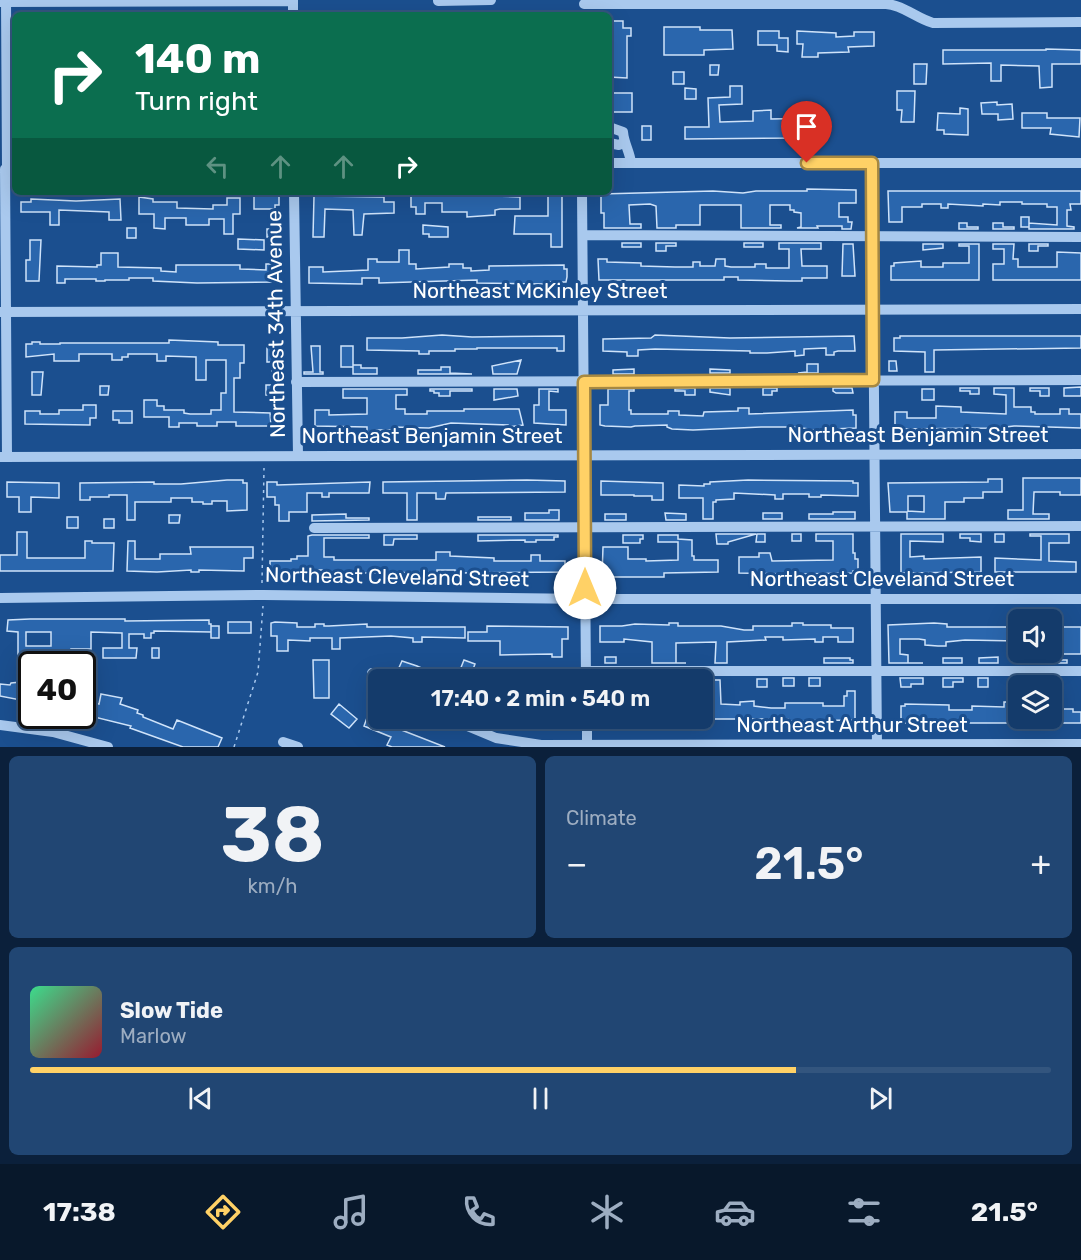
<!DOCTYPE html>
<meta charset="utf-8">
<style>
:root{--surface:#143b6b;--page:#214673;--text:#f1f3f6;--muted:#9dadc1;--line:#33557e;--accent:#ffd166}
body{margin:0;font-family:Rubik,sans-serif;background:var(--page);color:var(--text);height:100vh;display:flex;flex-direction:column;font-size:22px;white-space:nowrap}
*{box-sizing:border-box;margin:0}
p{font-size:20px;color:var(--muted)}
.icon{flex:none;width:33px;height:33px;fill:none;stroke:currentColor;stroke-width:2;stroke-linecap:round;stroke-linejoin:round}
.map{position:relative;height:747px;overflow:hidden}
.panel{display:flex;flex-direction:column;gap:9px;padding:9px;background:#0b203b;flex:1}
.panel>*{flex:none}
.hud{position:absolute;left:12px;top:12px;width:600px;height:183px;border-radius:9px;box-shadow:0 6px 24px #0002,0 0 0 2px var(--line);background:#0b6e4f;color:#fff;overflow:hidden}
.buttons{position:absolute;left:1008px;top:609px;display:grid;gap:12px}
.buttons a{display:grid;place-items:center;width:54px;height:54px;border-radius:9px;background:var(--surface);box-shadow:0 6px 24px #0002,0 0 0 2px var(--line);font-size:30px}
.speed{position:absolute;left:18px;top:651px;display:flex;gap:12px;font-size:30px;font-weight:700;text-align:center}
.speed>*{display:grid;place-content:center;width:78px;height:78px;border-radius:50%;background:var(--surface);box-shadow:0 6px 24px #0002,0 0 0 2px var(--line);line-height:1}
.speed .limit{border:3px solid #111;border-radius:9px;background:#fff;color:#111}
.pin{position:absolute;display:grid;place-items:center;width:51px;height:51px;color:#fff;margin:-62px -26px;border-radius:50% 50% 50% 0;rotate:-45deg;box-shadow:0 0 6px #0007}
.pin .icon{rotate:45deg}
.me{position:absolute;width:66px;margin:-33px;rotate:0deg;stroke-linejoin:round;filter:drop-shadow(0 0 4px #0008)}
.turn{display:flex;align-items:center;gap:21px;height:126px;padding:0 24px;font-size:27px}
.turn .icon{width:78px;height:78px;stroke-width:2.5}
.turn b{display:block;font-size:42px;line-height:51px}
.lanes{display:flex;align-items:center;height:57px;padding:0 24px;background:#0003;justify-content:center;gap:30px;direction:ltr}
.lanes .off{opacity:.35}
.big{font-size:45px;font-weight:600;line-height:1.1}
.panel .widget{flex:1;display:flex;flex-direction:column;justify-content:center;gap:9px;min-width:0;padding:0 21px;border-radius:9px;background:var(--page)}
.panel .dial{align-items:center;gap:0}
.dial b{font-size:78px;line-height:1}
.song{display:flex;align-items:center;gap:18px}
.cover{width:72px;height:72px;border-radius:9px;background:linear-gradient(135deg,hsl(150 70% 55%),hsl(350 70% 35%))}
.played{height:6px;border-radius:3px;background:linear-gradient(90deg,var(--accent) 75%,var(--line) 75%)}
.keys{display:flex;justify-content:space-around;direction:ltr}
.heat{display:flex;justify-content:space-between;align-items:center;font-size:33px;direction:ltr}
.panel .tiles{flex:1;display:grid;gap:9px;grid-template-columns:1fr 1fr}
.widget:last-child{grid-column:span 2}
.trip{position:absolute;left:368px;top:669px;width:345px;height:60px;border-radius:9px;background:var(--surface);box-shadow:0 6px 24px #0002,0 0 0 2px var(--line);font-weight:600;line-height:60px;text-align:center}
.tab-bar{display:flex;height:96px;justify-content:space-around;align-items:center;background:#08182b;color:var(--muted)}
.tab-bar .icon{width:42px;height:42px}
.tab-bar .active{color:var(--accent)}
.tab-bar b{font-size:27px;color:var(--text)}
.map>svg:first-child{display:block}
</style>
<div class="map">
<svg width="1081" height="747" viewBox="0 0 1081 747">
<rect width="100%" height="100%" fill="#1b4f8f"/>
<path fill="#2a66ad" stroke="#cfe3fa" stroke-width="1.5" fill-rule="evenodd" d="M609,21H623V28H631V36H627V78L609,77L611,55H609Z
M664,27H700V30H732L733,49L704,50V55H664Z
M758,31H779V38H788V52L777,51V45H758Z
M797,31L836,33V37L854,36V32H874V46L848,47L849,52L818,53V57H802L803,44H797Z
M1046,49L1081,50V64H1052V87L1040,88L1039,66L1001,65V81H991V63L943,64V50H1046Z
M914,64H927L926,84H914Z
M710,65H719L718,75H710Z
M673,72H684V84H673Z
M730,86H742V104L719,105L720,122L753,121V111L771,110V119L822,118L823,133L801,132V127H785V138L685,139V127H709L708,98L730,97Z
M685,88L696,89V99H685Z
M897,91H915L914,122H901L902,110H897Z
M609,93H632V112H609Z
M997,102V105L1012,104L1013,119L998,120V114H982L981,103Z
M960,108L968,109V135L944,134V130H937L938,113L960,114Z
M1022,113H1047V118H1080L1079,137L1050,134L1051,128H1022Z
M642,126H651V140H642Z
M807,189L856,190V203H839V217H848V222H852L851,229H842V226H817L818,228H797L801,227V213L794,212V210H790V205H770V225H781V228H741V205H700V225H676V228H657L656,206L650,204L629,205L630,224H641V228H604V213H601V194L713,191L743,193L756,191H807Z
M888,191H1081V204H1070L1071,210H1067V226L1074,227V229H1029V223L1057,225V207H1047V204H1022V202H1000V205L983,204V206L948,204V208H941V204H922V207H902V222H889Z
M254,193L279,196V205H275V209H254Z
M471,193V196L494,194V196L520,197V209H500L495,210V215L467,217V212H442V203H425V214H416V207H411V195Z
M548,194H560L562,196V247H551V234H514L515,216H548Z
M314,196L384,197V202H394V213L364,214L362,235H354L353,210L325,209L324,237H313Z
M139,197L153,199V202H177V208L213,209V205H227V198H240V214H233V234H224V219H209V225H186V218H165V229L154,228V214H139Z
M31,199L76,201L120,199L121,220H109V212L59,210V225H50V212H21V202H31Z
M1021,217H1029V227H1021Z
M959,223H967V227H978V229H959Z
M993,223H1003V227H1014V229H993Z
M423,225L448,227V237H429V234H423Z
M127,228H136V238H127Z
M267,229H278V237H267Z
M238,239L264,240V250L238,249Z
M30,240H41L39,281H26V260H30Z
M622,243H641V247H622Z
M656,243H676V246H666V251H656Z
M744,243H763V247H744Z
M779,243H821V249H801L802,266H827V278H802V281H790L738,280V277H724V280H599L598,259H607V262L641,263V266L675,267H693V262H700V266H715L716,259H725V266L731,267H755V264H766V268H789V249H779Z
M843,244H853L855,276H842Z
M923,244H943V248L923,250Z
M959,244H979V280H891V266H894V263L921,261V267H943V263H969V246H959Z
M993,244H1014L1013,259H1018V267H1057V252L1081,253V280H993V264H1004V249H993Z
M1029,244H1048V246H1038V251H1029Z
M399,250H409V264H416V269L449,267V264H463V268H471V271L489,270V266L564,265V269H567V277L566,282H545V284L477,283V280L379,283V278H362V284L309,283V267H323V272L368,270V259H377V262H399Z
M101,253H118V267L161,268V271L176,272V265H240V269L266,270V264H274V282L197,283L153,281V278H129V280H105V281H96V279H65V283H57V266L97,267V265H101Z
M442,335L472,337L564,336V351H557V348H477V349H455V351H429V354H419V351L367,350V338H402Z
M655,335L730,338L854,336L855,351H838L834,352V355H826V348L804,349V355L795,356V351L767,353H750V351L655,349L638,350V356H627V352L603,351V339L651,338Z
M900,336H1081V348L934,350V372H925V352L894,351V338H900Z
M169,340L218,342V345H244V363H240V378H234V412L270,413L271,426H236V422H217V426H197V423H179V427H169V417H144V400H157V406H164V410H184V413L190,414H211V410H221V393H226V360H206V380H196V357L166,356V361H157V354H128V357H122V360H112V354H79V361H54V354L26,357V344H32V342H40V344H60V343H169Z
M267,346H276V362H267Z
M311,346H320V372H323V374H304V372H313Z
M341,346H353V367H341Z
M521,360L517,374H493L492,366Z
M889,361H896L897,371H889Z
M807,364H818V373H798L807,372Z
M353,365H361V368H377V374H353Z
M441,367H450V373L472,374H418V370H441Z
M634,369V374H613V370Z
M710,369L730,370V373H710Z
M272,371H281V379H272Z
M32,372H43L41,395H32Z
M266,385H277V395H266Z
M100,386H109L108,395H100Z
M1081,387V396H1064V388Z
M695,388V395H685V391H675V389Z
M710,388H730V395L710,392Z
M763,388H777V391H772V395H763Z
M833,388H852L853,393H836L833,391Z
M960,388H979V394H970V391H960Z
M994,388H1014V407H1031V412H1035V414H1060V409H1069V414H1081V428L1014,426L997,428L895,429V412H907V418H936V406L961,407V412L1006,414V395L994,394Z
M1030,388H1049V396H1040V391H1030Z
M343,389H407V395H396V409H405V414H427V411H464V409H519L523,425L508,427V425L451,423L429,428L394,427V430H376V432H367V427L315,426V410H329V415L367,414V398H343Z
M430,389H472V391H450V396H439V393H434V391H430Z
M494,389H517L518,396L494,400Z
M539,389H558V392L549,391V410H566V425L534,423V405H539Z
M608,389H634V391H629V410H631V414H668V411H679V415L703,416L704,412L738,411V408H749V414L853,410V415H856V428L808,430V429L796,427H761L693,430L672,429L667,427V425L635,426L631,427L605,426L600,425V405H608Z
M922,389H934V400H922Z
M83,405H96V418H90V425L25,424V411H40V414H59V410H83Z
M113,411H132V423H119V420H113Z
M1023,478H1081V495H1060V492H1034L1033,514H1049V519H1008V510H1023Z
M988,479H1002V492H983V498H964V502H945V519H907V512H890L888,483L988,482ZM908,496H924V512L908,511Z
M227,480H243V483H247V510L227,511V501H212V504H203V502H192V498H171V502H135V520H127V495H109V497H90V500H80V483L154,482V484H181Z
M527,480L565,481V492L446,493L445,499H436V493H417V520H407V493H383V482Z
M748,480L853,481V483H858V496L821,495V497H809V494H783V499H775V495L734,493V499L716,500V502H713V519H703V498H679V485L704,486V484H710V482Z
M601,481L663,483V500H652V496H634V495H601Z
M7,482L59,483V498L31,497V512H19V497H7Z
M267,482H277V485L370,482L369,493H329V497H322V493H307V512H289V521H279V505H275V497H267Z
M549,510H559V520H525V513H549Z
M833,512H855V519H809V514H833Z
M665,513L686,514V520H666Z
M763,513H782V519H763Z
M346,514V518H369V520L312,521V515Z
M605,514H626V520H605Z
M169,515H180L179,523H169Z
M67,517H78V528H67Z
M478,517H511V520H478Z
M104,519H114V528H104Z
M17,532H27V558H85V541H92V543H114L113,571H0V555H17Z
M716,534H756L728,542V544H717Z
M757,534H765V542H756Z
M792,534H801V541H792Z
M816,534H853V553H855V559H858V571H853V573L800,574L739,573V557H759V553H770L772,561L833,560V541H816Z
M901,534H943V542L910,541V557L924,556V559L981,557V572L901,573Z
M960,534H981V542L970,541V538H960Z
M995,534H1004V542H995Z
M1030,534H1069V543H1049V561L1076,562V572H995V558L1041,560V536H1030Z
M312,535H369V538H324V557H334V560H436V552H450V556L494,558V561H531V555H540V561H565V572L455,573V570H437V572L377,573H337L322,571V570H308V572H270V561H291V559H297V556H308V536Z
M384,535H417V539H394L393,545H384Z
M478,535H558V537H554V540H536V542H525V540L478,541Z
M623,535H643V539H640V543H623Z
M658,535H678V539L692,540V556H694V560H718V572L664,573V577H602L603,547H628V559H646V561L678,560V542H658Z
M128,541H135V559H160V554H191L190,547H253V558H244V571L199,570V572H191V570L157,572L127,571Z
M30,619H125V621L209,620V624H211V632L154,631V633H151V638H144V634H129V648H137L136,658H103V648H122V633L91,632V649H71V656L18,659V632L7,631L8,620ZM26,632H51V646H26Z
M228,622H251V633H228Z
M275,622L297,623V627H315V624H324V626H329L367,624V627H465V638L422,637V642H413V638L391,636L340,638V649H332V638H310V641L288,640V651H277V636H271V623Z
M669,623H678V626H721L744,630H753V626H792V623H803V625H831V628H853V642H838V637H823V642H815V639L783,640V637H765L766,640L727,642V663H715L716,642L676,643V663H686H652V642L624,639V642H600V626H622L635,624L669,625Z
M934,623L947,624V627H1016L1018,629V641L965,640L946,642V646H938L925,645V640L919,639H900V654L908,655V663H923H889L888,625Z
M211,626H219V638H211Z
M487,626L568,627V639H562V657H552V654L500,655V641H468V632H487Z
M1059,627H1081V654H1063V642H1052V629H1059Z
M152,648H159V658H152Z
M605,657H616V663H605Z
M998,657V663H979V658Z
M824,658H850V660H853V663H824Z
M943,658H962V663H943Z
M313,660H329V698H314Z
M464,660L475,664L469,680H456Z
M1048,660H1067V663H1048Z
M402,661L417,666L449,680H415L397,672Z
M783,678H794V686H783Z
M809,678H820V686H809Z
M900,678H923V684H911V687H901Z
M943,678H963V682H953V687H943Z
M978,678H988V687H978Z
M1030,678H1051V683L1030,686Z
M757,679H767V687H757Z
M709,680H720L721,704L740,705V702L754,701V706L771,708H785V703H823V706H844V696H847V691H855V720L788,721V719H710L709,722H702V702H709Z
M21,682H32V702H21V700L0,696V684L10,685L11,683Z
M101,694L122,698L120,704L138,710L137,713L143,715V717L173,729L177,720L222,738L218,747H183L130,728L131,726L82,714V700L99,704Z
M1004,702H1012V705H1018V721H1011V723H901V706H905V704L949,705V710H972V706L1004,707Z
M339,704L357,719L349,728L331,714Z
M1052,709H1073V712H1081V723H1052Z
M368,715L386,724L445,747H392L387,745L391,737L364,726Z"/>
<g fill="none" stroke-linecap="round" stroke-linejoin="round">
<path stroke="#a9c9ee" stroke-width="1.5" stroke-dasharray="3 4.5" stroke-linecap="butt" d="M262,583L264,468
M234,747L258,672L263,606"/>
<path stroke="#a9c9ee" stroke-width="10" d="M6,0L7,169
M293,0V15
M438,1L491,0
M0,2L293,1
M584,4H886C903,5 916,18 933,23L1081,22
M609,127L623,132C624,144 630,152 631,163
M609,143L619,145L624,142
M609,163H1081
M872,163L877,747
M5,169L7,457
M294,192L298,455
M582,192L586,680
M583,235L1081,237
M0,312L1081,309
M296,382L1081,380
M0,457L1081,454
M314,528L1081,526
M0,598L264,595L588,599H1081
M586,671H1081
M372,673V687L378,689
M448,718L496,738L541,745L1081,744
M587,718V747
M0,725L53,732L108,747
M283,742L298,747"/>
</g>
<g fill="none" stroke-linecap="round" stroke-linejoin="round">
<defs>
<path id="route" d="M585,588L584,382L873,380L872,163H807"/>
</defs>
<use href="#route" stroke="#a68842" stroke-width="15"/>
<use href="#route" stroke="#ffd166" stroke-width="10"/>
</g>
<g text-anchor="middle" stroke-width="6" stroke-linejoin="round" paint-order="stroke">
<g font-size="21" fill="#fff" stroke="#1b4f8f">
<text x="540" y="298">Northeast McKinley Street</text>
<text transform="translate(276 324) rotate(-91)" y="7">Northeast 34th Avenue</text>
<text x="918" y="442">Northeast Benjamin Street</text>
<text x="432" y="443">Northeast Benjamin Street</text>
<text transform="translate(397 577) rotate(1)" y="7">Northeast Cleveland Street</text>
<text x="882" y="586">Northeast Cleveland Street</text>
<text x="852" y="732">Northeast Arthur Street</text>
</g>
</g>
</svg>
<div class="buttons">
<a><svg class="icon" aria-label="sound" viewBox="0 0 24 24"><path d="M4 9h4l5-4v14l-5-4H4zM17 9q2 3 0 6"/></svg></a>
<a><svg class="icon" aria-label="layers" viewBox="0 0 24 24"><path d="M12 4l9 5-9 5-9-5zM3 14l9 5 9-5"/></svg></a>
</div>
<div class="speed"><div class="limit">40</div></div>
<div class="pin" style="left:807px;top:163px;background:#d93025"><svg class="icon" aria-label="arrive" viewBox="0 0 24 24"><path d="M6 21V4h12l-3 4 3 4H6"/></svg></div>
<svg class="me" style="left:585px;top:588px" viewBox="-20 -20 40 40"><circle r="19" fill="#fff"/><path d="M0-13L10 11 0 6-10 11z" fill="#ffd166"/></svg>
<div class="trip">17:40 · 2 min · 540 m</div>
<div class="hud">
<div class="turn"><svg class="icon" aria-label="right" viewBox="0 0 24 24"><path d="M7 20v-9h11M14 6l5 5-5 5"/></svg><div><b>140 m</b>Turn right</div></div>
<div class="lanes"><svg class="icon off" aria-label="left" viewBox="0 0 24 24"><path d="M17 20v-9H6M10 6l-5 5 5 5"/></svg><svg class="icon off" aria-label="ahead" viewBox="0 0 24 24"><path d="M12 20V5M6 11l6-6 6 6"/></svg><svg class="icon off" aria-label="ahead" viewBox="0 0 24 24"><path d="M12 20V5M6 11l6-6 6 6"/></svg><svg class="icon" aria-label="right" viewBox="0 0 24 24"><path d="M7 20v-9h11M14 6l5 5-5 5"/></svg></div>
</div>
</div>
<section class="panel">
<div class="tiles">
<div class="widget dial"><b>38</b><p>km/h</p></div>
<div class="widget"><p>Climate</p>
<div class="heat"><a>−</a><b class="big">21.5°</b><a>+</a></div>
</div>
<div class="widget">
<div class="song"><i class="cover"></i><div><b>Slow Tide</b><p>Marlow</p></div></div>
<div class="played"></div>
<div class="keys"><svg class="icon" aria-label="previous" viewBox="0 0 24 24"><path d="M18 5L8 12l10 7zM5 5v14"/></svg><svg class="icon" aria-label="pause" viewBox="0 0 24 24"><path d="M8 5v14M16 5v14"/></svg><svg class="icon" aria-label="next" viewBox="0 0 24 24"><path d="M6 5l10 7-10 7zM19 5v14"/></svg></div>
</div>
</div>
</section>
<nav class="tab-bar">
<b>17:38</b>
<svg class="icon active" aria-label="directions" viewBox="0 0 24 24"><path d="M12 3l9 9-9 9-9-9zM9 14v-3h6M13 9l2 2-2 2"/></svg>
<svg class="icon" aria-label="music" viewBox="0 0 24 24"><path d="M9 18V5l10-2v13"/><circle cx="6" cy="18" r="3"/><circle cx="16" cy="16" r="3"/></svg>
<svg class="icon" aria-label="phone" viewBox="0 0 24 24"><path d="M5 4h4l2 5-3 2q2 4 5 5l2-3 5 2v4C11 20 4 13 5 4z"/></svg>
<svg class="icon" aria-label="climate" viewBox="0 0 24 24"><path d="M12 3v18M4 7l16 10M4 17L20 7"/></svg>
<svg class="icon" aria-label="car" viewBox="0 0 24 24"><path d="M5 17H2v-5l4-1 3-4h7l3 4 3 1v5h-3M9 17h6M6 11h13"/><circle cx="7" cy="17" r="2"/><circle cx="17" cy="17" r="2"/></svg>
<svg class="icon" aria-label="filters" viewBox="0 0 24 24"><path d="M4 7h16M4 17h16"/><circle cx="9" cy="7" r="2"/><circle cx="15" cy="17" r="2"/></svg>
<b>21.5°</b>
</nav>
